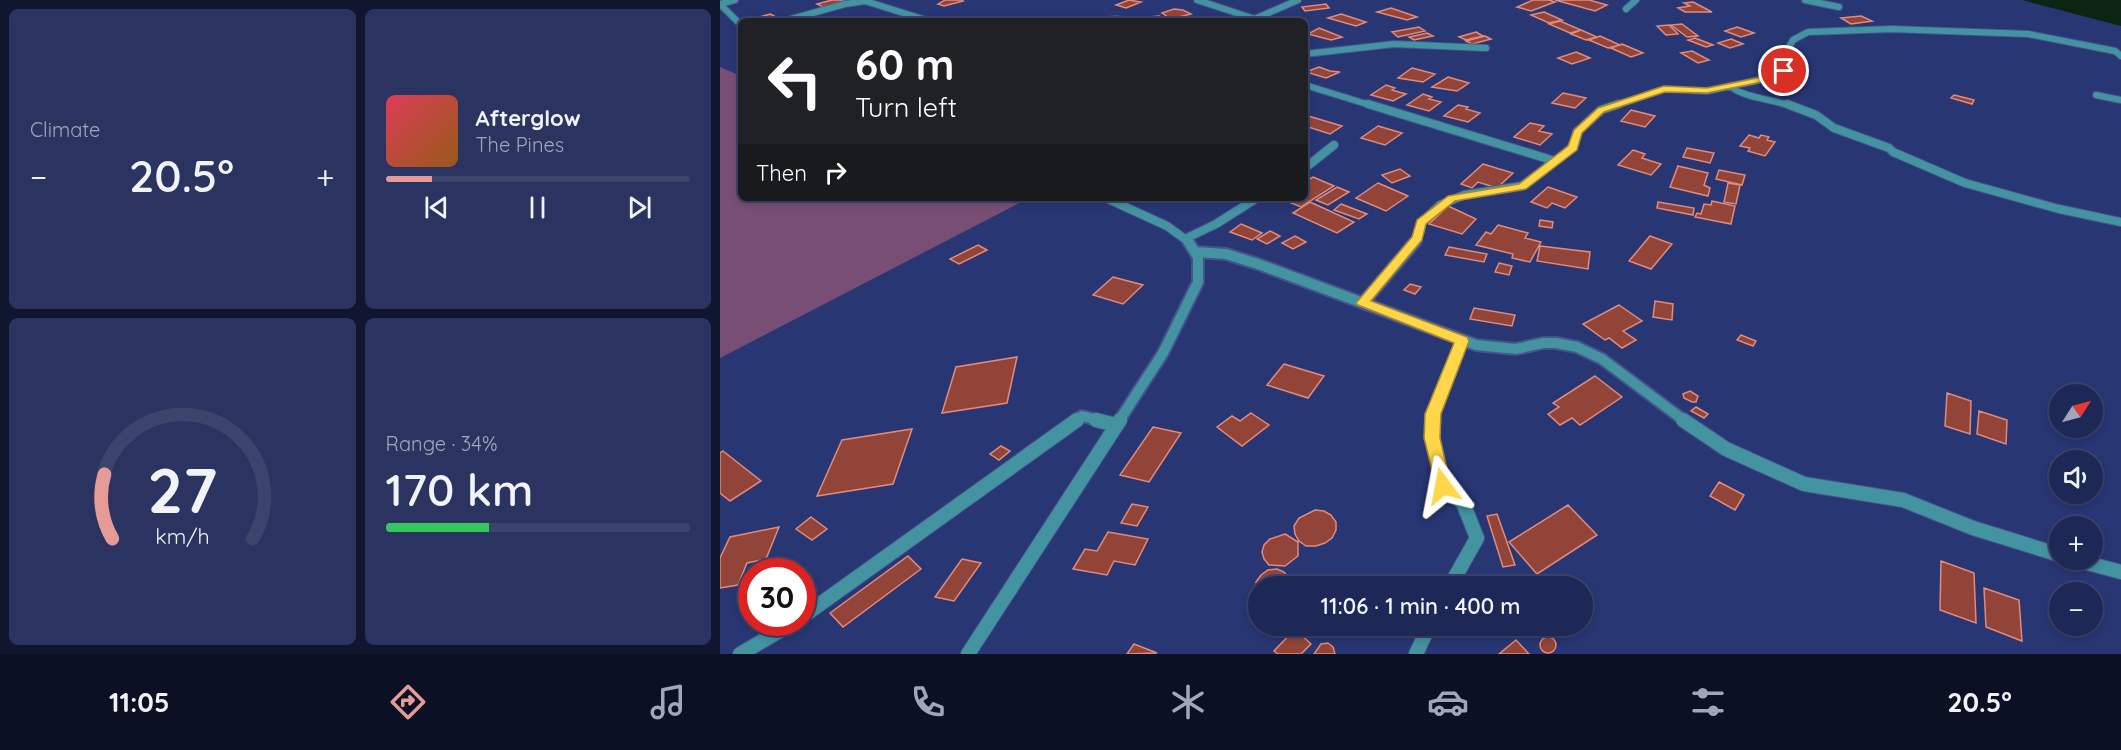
<!DOCTYPE html>
<meta charset="utf-8">
<style>
:root{--surface:#1e2857;--page:#2b3461;--text:#f1f3f6;--muted:#a1a6ba;--line:#3c446d;--accent:#e69b98}
body{margin:0;font-family:Quicksand,sans-serif;background:var(--page);color:var(--text);height:100vh;display:flex;flex-direction:column;font-size:22px;white-space:nowrap}
*{box-sizing:border-box;margin:0}
p{font-size:20px;color:var(--muted)}
.icon{flex:none;width:33px;height:33px;fill:none;stroke:currentColor;stroke-width:2;stroke-linecap:round;stroke-linejoin:round}
.map{position:relative;flex:1;overflow:hidden}
.details{display:flex;flex-direction:column;gap:9px;padding:9px;background:#101630;width:720px}
.details>*{flex:none}
.banner{position:absolute;left:18px;top:18px;width:570px;height:183px;border-radius:9px;box-shadow:0 3px 9px #0003,0 0 0 2px var(--line);background:#202124;color:#fff;overflow:hidden}
.needle{width:39px;rotate:54deg}
.buttons{position:absolute;left:1329px;top:384px;display:grid;gap:12px}
.buttons a{display:grid;place-items:center;width:54px;height:54px;border-radius:50%;background:var(--surface);box-shadow:0 3px 9px #0003,0 0 0 2px var(--line);font-size:30px}
.speed{position:absolute;left:18px;top:558px;display:flex;gap:12px;font-size:30px;font-weight:700;text-align:center}
.speed>*{display:grid;place-content:center;width:78px;height:78px;border-radius:50%;background:var(--surface);box-shadow:0 3px 9px #0003,0 0 0 2px var(--line);line-height:1}
.speed .limit{border:9px solid #d22;background:#fff;color:#111}
.pin{position:absolute;display:grid;place-items:center;width:51px;height:51px;color:#fff;margin:-26px;border:3px solid #fff;border-radius:50%;box-shadow:0 2px 6px #0007}
.me{position:absolute;width:66px;margin:-33px;rotate:347deg;stroke-linejoin:round;filter:drop-shadow(0 0 4px #0008)}
.turn{display:flex;align-items:center;gap:21px;height:126px;padding:0 18px;font-size:27px}
.turn .icon{width:78px;height:78px;stroke-width:2.5}
.turn b{display:block;font-size:42px;line-height:51px}
.then{display:flex;align-items:center;height:57px;padding:0 18px;background:#0003;gap:12px;font-size:22px}
.big{font-size:45px;font-weight:600;line-height:1.1}
.details .tile{flex:1;display:flex;flex-direction:column;justify-content:center;gap:9px;min-width:0;padding:0 21px;border-radius:9px;background:var(--page)}
.details .dial{align-items:center;gap:0}
.dial svg{height:156px;overflow:visible;fill:none;stroke:var(--line);stroke-width:7;stroke-linecap:round;text-anchor:middle}
.dial text{fill:var(--text);stroke:none}
.song{display:flex;align-items:center;gap:18px}
.cover{width:72px;height:72px;border-radius:9px;background:linear-gradient(135deg,hsl(350 70% 55%),hsl(30 70% 35%))}
.played{height:6px;border-radius:3px;background:linear-gradient(90deg,var(--accent) 15%,var(--line) 15%)}
.keys{display:flex;justify-content:space-around;direction:ltr}
.heat{display:flex;justify-content:space-between;align-items:center;font-size:33px;direction:ltr}
.charge{height:9px;border-radius:4px;background:linear-gradient(90deg,#34c759 34%,var(--line) 0)}
.details .tiles{flex:1;display:grid;gap:9px;grid-template-columns:repeat(2,1fr)}
.trip{position:absolute;left:528px;top:576px;width:345px;height:60px;border-radius:30px;background:var(--surface);box-shadow:0 3px 9px #0003,0 0 0 2px var(--line);font-weight:600;line-height:60px;text-align:center}
.tabs{display:flex;height:96px;justify-content:space-around;align-items:center;background:#0c1023;color:var(--muted)}
.tabs .icon{width:42px;height:42px}
.tabs .active{color:var(--accent)}
.tabs b{font-size:27px;color:var(--text)}
main{display:flex;flex:1;min-height:0}
.map>svg:first-child{display:block}
</style>
<main>
<section class="details">
<div class="tiles">
<div class="tile"><p>Climate</p>
<div class="heat"><a>−</a><b class="big">20.5°</b><a>+</a></div>
</div>
<div class="tile">
<div class="song"><i class="cover"></i><div><b>Afterglow</b><p>The Pines</p></div></div>
<div class="played"></div>
<div class="keys"><svg class="icon" aria-label="previous" viewBox="0 0 24 24"><path d="M18 5L8 12l10 7zM5 5v14"/></svg><svg class="icon" aria-label="pause" viewBox="0 0 24 24"><path d="M8 5v14M16 5v14"/></svg><svg class="icon" aria-label="next" viewBox="0 0 24 24"><path d="M6 5l10 7-10 7zM19 5v14"/></svg></div>
</div>
<div class="tile dial"><svg viewBox="0 0 100 80">
<path d="M14 69A42 42 0 1 1 86 69"/>
<path d="M14 69A42 42 0 0 1 10 36" stroke="#e69b98"/>
<text x="50" y="56" font-size="32" font-weight="700">27</text>
<text x="50" y="72" font-size="11">km/h</text>
</svg></div>
<div class="tile"><p>Range · 34%</p><b class="big">170 km</b><div class="charge"></div></div>
</div>
</section>
<div class="map">
<svg width="1401" height="654" viewBox="0 0 1401 654">
<rect width="100%" height="100%" fill="#283674"/>
<path fill="#794e75" d="M0,67L21,76V198H309L0,358Z"/>
<path fill="#0c2513" d="M1302,0H1401V26Z"/>
<path fill="#924438" stroke="#e18b7c" stroke-width="1.5" d="M112,0H128L103,7L97,4Z
M225,0H241L243,1L224,6L218,4Z
M409,0L421,2L406,8L396,5Z
M813,0H829L835,2L811,11L797,7Z
M835,0H869L887,5L875,11Z
M973,2L992,12H965L958,8L970,6L964,3Z
M606,4L609,8L585,11L582,7Z
M671,8L697,17L687,20L657,12Z
M454,9L463,10L471,14L451,19L442,13Z
M824,12L842,20L829,23L811,15Z
M50,14L62,20L49,21L40,17Z
M621,14L646,22L636,26L608,18Z
M439,16L448,20L422,21L430,17Z
M1141,16L1152,21L1131,24L1121,18Z
M840,21L861,30L850,33L829,24Z
M962,24L978,36L967,37L951,25Z
M949,25L958,34L946,35L937,26Z
M699,27L705,31L678,37L672,32Z
M1017,27L1034,33L1021,37L1005,31Z
M599,28L622,37L611,40L588,34Z
M861,30L877,37L866,40L851,34Z
M756,32L763,36L746,40L739,37Z
M707,33L713,36L694,40L689,37Z
M765,36L771,39L752,44L746,41Z
M880,36L900,45L888,48L869,40Z
M975,38L993,45L986,47L968,40Z
M1011,39L1023,44L1010,48L998,43Z
M902,44L923,53L911,57L891,48Z
M972,51L989,60L978,63L961,53Z
M856,52L870,58L852,64L838,58Z
M599,67L610,71L620,72L606,78L586,72Z
M692,68L715,74L703,82L678,78Z
M728,77L749,83L737,91L712,87Z
M666,85L675,88L672,90L686,94L673,101L651,95Z
M843,93L866,98L855,108L832,103Z
M703,94L712,97L709,99L721,102L709,111L687,105Z
M1234,95L1254,100L1252,104L1231,98Z
M738,105L748,107L746,109L760,113L748,122L724,116Z
M911,110L935,116L925,127L901,121Z
M585,115L622,126L610,134L585,126Z
M810,123L824,126L819,131L832,134L820,145L794,137Z
M658,126L682,133L665,145L641,138Z
M1029,135L1039,138L1041,135L1049,137L1047,140L1055,142L1045,156L1028,151L1030,148L1020,146Z
M967,148L994,153L990,163L963,157Z
M913,150L925,154L922,158L941,164L931,175L898,165Z
M763,164L793,173L777,188L758,182L752,188L741,184Z
M958,166L988,173L984,185L990,188L988,196L950,187Z
M680,169L690,176L672,183L662,175Z
M999,170L1025,175L1022,185L996,179Z
M593,177L614,186L581,207L559,198H585V182Z
M658,183L688,196L666,211L636,198Z
M1008,183L1020,185L1016,204L1004,202Z
M617,187L629,192L608,205L596,200Z
M828,187L857,197L845,208L832,203L827,208L811,202Z
M992,201L1015,206L1011,224L975,217L977,213L981,214L984,204L991,205Z
M590,202L634,222L617,233L573,213Z
M938,202L974,208L973,215L937,208Z
M621,204L647,214L639,219L614,210Z
M728,206L756,219L742,234L709,224Z
M820,220L833,222L832,228L819,226Z
M521,224L542,233L532,240L510,232Z
M778,225L808,233L805,238L821,242L810,262L792,258L793,254L756,245L766,232L771,234Z
M550,231L560,236L547,244L537,239Z
M575,236L586,242L573,249L562,243Z
M930,236L952,244L931,269L909,261Z
M258,245L267,250L239,264L230,259Z
M820,246L870,252L868,269L817,261Z
M729,247L767,254L764,262L725,255Z
M779,263L792,266L789,275L775,272Z
M393,277L423,285L403,304L373,295Z
M690,284L701,287L695,294L684,290Z
M935,301L953,304L952,320L933,317Z
M899,305L922,321L903,331L916,340L902,348L889,338L885,340L863,324Z
M754,308L795,315L792,326L750,319Z
M1021,335L1036,341L1033,346L1017,340Z
M297,357L287,403L222,413L236,367Z
M564,364L604,376L588,398L547,385Z
M875,376L902,397L860,425L852,418L840,425L828,414L839,407L833,403Z
M970,391L978,396L976,402H972L964,398L963,394Z
M1227,393L1251,401L1250,434L1225,426Z
M976,407L988,414L984,418L971,411Z
M1259,411L1287,420L1286,444L1257,434Z
M531,413L549,425L522,446L497,427L512,416L520,421Z
M433,427L461,433L429,482L400,475Z
M192,429L173,484L97,496L122,440Z
M281,446L290,451L279,460L270,454Z
M3,451L41,481L10,501L0,493V453Z
M999,482L1024,495L1015,510L990,496Z
M412,504L428,507L417,526L401,523Z
M848,505L877,535L817,574L789,542Z
M595,510L604,511L611,515L616,522V530L612,538L605,543L596,546H586L579,541L575,534L574,526L579,518Z
M777,514L795,565L783,567L767,516Z
M91,517L107,529L92,540L76,529Z
M59,527L46,559L27,563L18,585L0,588V558L10,537Z
M388,532L428,539L415,565L394,561L387,575L353,569L365,549L377,551Z
M565,534L578,542V556L565,566L549,565L544,559L542,552L544,545L550,539Z
M188,556L201,569L123,627L110,613Z
M242,559L261,563L234,601L215,597Z
M1221,561L1254,573L1256,623L1220,610Z
M557,569L564,572L569,578L568,586H538V595L535,590L536,582L541,575L548,570Z
M1264,588L1299,600L1302,641L1266,627Z
M575,629L591,644L581,654H558L554,651Z
M820 645a8 8 0 1 1 16 0a8 8 0 1 1-16 0Z
M796,640L809,654H779Z
M608,643L613,647L615,654H594L601,644Z
M414,644L437,653L407,654Z"/>
<g fill="none" stroke-linecap="round" stroke-linejoin="round">
<defs>
<path id="minor-far3" d="M477,0L535,19
M1085,0L1119,7
M0,4L21,25
M0,4L15,0
M906,9L916,0
M64,21L125,4L145,1L209,21
M380,21L397,19
M530,21L578,0
M585,54L674,44L766,48
M585,85L653,106
M1010,86C1024,98 1052,99 1071,106
M1376,95L1401,100
M894,106L944,89L987,91L1044,79L1064,71L1074,57L1069,47L1073,40L1088,32L1172,29L1308,34L1395,51L1401,56"/>
<path id="minor-far2" d="M648,104L835,161
M1067,104L1096,115L1114,128L1169,148L1173,152L1245,183L1339,209L1401,222
M585,168L614,145
M386,198L447,226L469,242
M467,238L496,224L537,198
M694,242L698,238L701,223L720,205L744,195L802,186L853,147L857,132L881,110L899,104"/>
<path id="minor-far1" d="M476,252L506,254L538,264L756,345L796,349L823,343H836L857,347L882,359L965,421
M643,303L696,241
M355,421L362,416L382,421
M399,421L443,353L478,282V257L468,241
M713,421V414L742,341"/>
<path id="minor" d="M376,420L396,425
M713,420L712,438L723,486L743,503L757,538L730,586
M963,420L1006,449L1084,484L1183,500L1253,528L1340,555
M1356,560L1401,572
M82,617L357,420
M20,654L75,622
M248,654L400,420
M696,654L709,626"/>
</defs>
<use href="#minor-far3" stroke="#45538c" stroke-width="8"/>
<use href="#minor-far2" stroke="#45538c" stroke-width="10"/>
<use href="#minor-far1" stroke="#45538c" stroke-width="14"/>
<use href="#minor" stroke="#45538c" stroke-width="16"/>
<use href="#minor-far3" stroke="#4493a1" stroke-width="6"/>
<use href="#minor-far2" stroke="#4493a1" stroke-width="8"/>
<use href="#minor-far1" stroke="#4493a1" stroke-width="10"/>
<use href="#minor" stroke="#4493a1" stroke-width="14"/>
</g>
<path fill="#ffd54a" stroke="#a68a30" stroke-width="1.5" d="M1064,69L1069,71L1067,73L1047,81L987,93L945,92L884,112L862,133L857,150L806,189L735,201L706,224L702,240L651,301L747,337L749,341L721,414L720,438L731,486L729,490L723,492L717,490L704,438L705,414L734,343L638,305L636,303L692,237L697,220L728,196L799,184L848,146L854,130L878,108L944,86L987,88L1042,77Z"/>
</svg>
<div class="buttons">
<a><svg class="needle" viewBox="-14 -14 28 28"><path d="M0-13l5 13h-10z" fill="#e53935"/><path d="M0 13l5-13h-10z" fill="#a1a6ba"/></svg></a>
<a><svg class="icon" aria-label="sound" viewBox="0 0 24 24"><path d="M4 9h4l5-4v14l-5-4H4zM17 9q2 3 0 6"/></svg></a>
<a>+</a>
<a>−</a>
</div>
<div class="speed"><div class="limit">30</div></div>
<div class="pin" style="left:1064px;top:71px;background:#d93025"><svg class="icon" aria-label="arrive" viewBox="0 0 24 24"><path d="M6 21V4h12l-3 4 3 4H6"/></svg></div>
<svg class="me" style="left:723px;top:486px" viewBox="-20 -20 40 40"><path d="M0-17L14 15 0 8-14 15z" fill="#ffd54a" stroke="#fff" stroke-width="4"/></svg>
<div class="trip">11:06 · 1 min · 400 m</div>
<div class="banner">
<div class="turn"><svg class="icon" aria-label="left" viewBox="0 0 24 24"><path d="M17 20v-9H6M10 6l-5 5 5 5"/></svg><div><b>60 m</b>Turn left</div></div>
<div class="then">Then<svg class="icon" aria-label="right" viewBox="0 0 24 24"><path d="M7 20v-9h11M14 6l5 5-5 5"/></svg></div>
</div>
</div>
</main>
<nav class="tabs">
<b>11:05</b>
<svg class="icon active" aria-label="directions" viewBox="0 0 24 24"><path d="M12 3l9 9-9 9-9-9zM9 14v-3h6M13 9l2 2-2 2"/></svg>
<svg class="icon" aria-label="music" viewBox="0 0 24 24"><path d="M9 18V5l10-2v13"/><circle cx="6" cy="18" r="3"/><circle cx="16" cy="16" r="3"/></svg>
<svg class="icon" aria-label="phone" viewBox="0 0 24 24"><path d="M5 4h4l2 5-3 2q2 4 5 5l2-3 5 2v4C11 20 4 13 5 4z"/></svg>
<svg class="icon" aria-label="climate" viewBox="0 0 24 24"><path d="M12 3v18M4 7l16 10M4 17L20 7"/></svg>
<svg class="icon" aria-label="car" viewBox="0 0 24 24"><path d="M5 17H2v-5l4-1 3-4h7l3 4 3 1v5h-3M9 17h6M6 11h13"/><circle cx="7" cy="17" r="2"/><circle cx="17" cy="17" r="2"/></svg>
<svg class="icon" aria-label="filters" viewBox="0 0 24 24"><path d="M4 7h16M4 17h16"/><circle cx="9" cy="7" r="2"/><circle cx="15" cy="17" r="2"/></svg>
<b>20.5°</b>
</nav>
